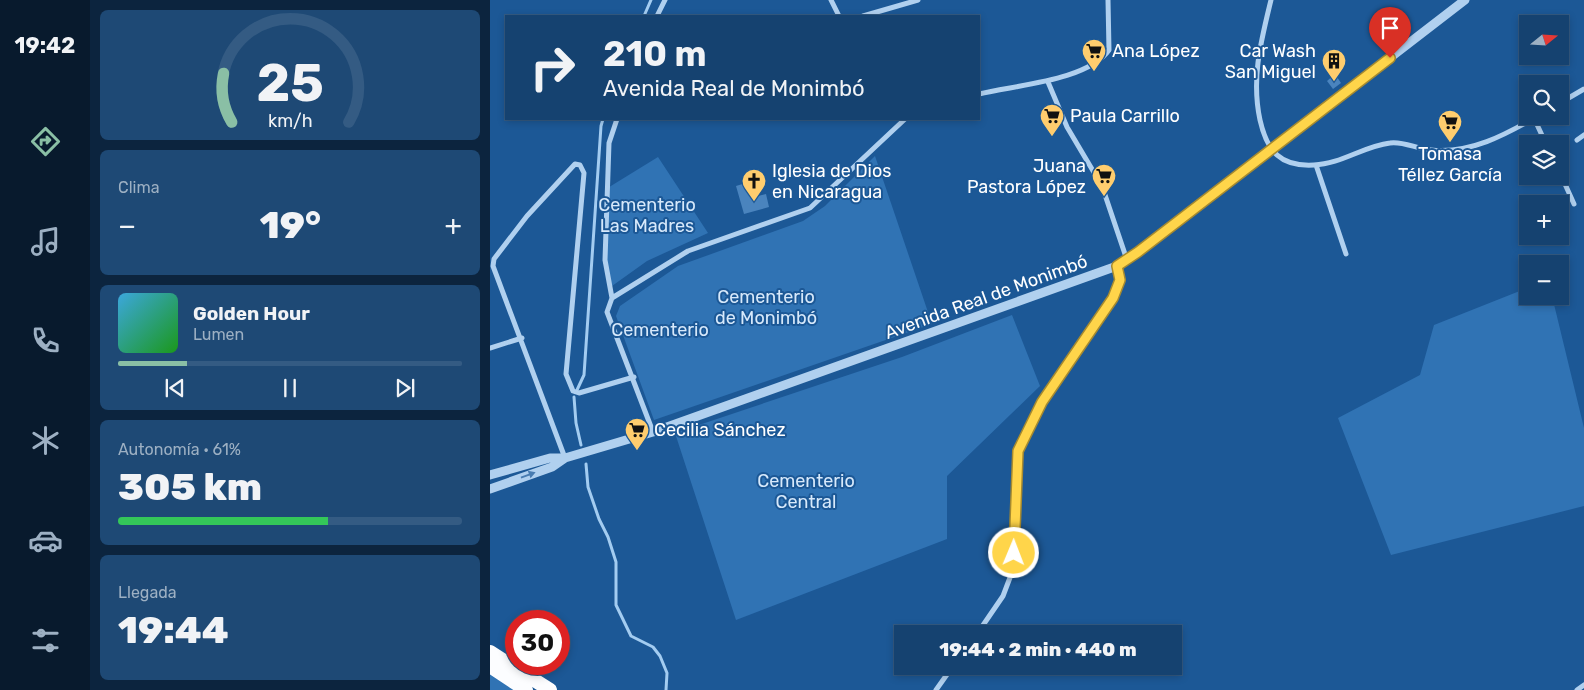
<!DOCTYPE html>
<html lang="es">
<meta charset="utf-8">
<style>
:root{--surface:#154270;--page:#1e4975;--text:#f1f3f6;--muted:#9db0c3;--line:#345b83;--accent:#8abfa5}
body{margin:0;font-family:Rubik,sans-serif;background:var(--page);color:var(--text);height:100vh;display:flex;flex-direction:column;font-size:19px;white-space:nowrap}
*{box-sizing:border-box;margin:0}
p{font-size:16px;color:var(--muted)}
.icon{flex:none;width:28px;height:28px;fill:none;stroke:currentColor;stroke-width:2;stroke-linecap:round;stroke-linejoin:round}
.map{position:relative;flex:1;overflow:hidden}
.drawer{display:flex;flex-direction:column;gap:10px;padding:10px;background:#0c243e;width:400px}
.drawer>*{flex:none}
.banner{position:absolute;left:15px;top:15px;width:475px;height:105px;border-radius:0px;box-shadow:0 2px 8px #0003,0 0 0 1px var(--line);background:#154270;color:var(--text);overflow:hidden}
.needle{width:32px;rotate:72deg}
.fabs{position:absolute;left:1029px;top:15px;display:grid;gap:10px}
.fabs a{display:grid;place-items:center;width:50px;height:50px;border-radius:0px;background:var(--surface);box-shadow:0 2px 8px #0003,0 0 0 1px var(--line);font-size:25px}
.speed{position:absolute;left:15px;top:610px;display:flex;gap:10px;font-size:25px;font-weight:700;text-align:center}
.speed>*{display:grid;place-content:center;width:65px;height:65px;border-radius:50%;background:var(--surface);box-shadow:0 2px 8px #0003,0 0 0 1px var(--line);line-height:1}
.speed .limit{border:8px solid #d22;background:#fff;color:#111}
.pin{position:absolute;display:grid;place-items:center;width:42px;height:42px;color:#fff;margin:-51px -21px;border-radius:50% 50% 50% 0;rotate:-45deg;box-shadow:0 0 5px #0007}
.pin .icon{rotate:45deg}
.me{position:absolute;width:55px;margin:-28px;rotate:1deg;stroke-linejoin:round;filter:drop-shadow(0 0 4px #0008)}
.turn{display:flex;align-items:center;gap:18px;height:105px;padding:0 15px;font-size:22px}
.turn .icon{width:65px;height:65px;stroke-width:2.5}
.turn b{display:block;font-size:35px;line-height:42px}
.big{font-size:38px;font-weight:800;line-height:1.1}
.drawer .tile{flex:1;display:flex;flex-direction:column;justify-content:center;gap:8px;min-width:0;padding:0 18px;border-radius:8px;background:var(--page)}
.drawer .dial{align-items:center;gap:0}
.dial svg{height:130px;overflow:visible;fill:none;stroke:var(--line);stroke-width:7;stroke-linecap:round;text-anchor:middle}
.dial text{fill:var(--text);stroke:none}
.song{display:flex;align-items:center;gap:15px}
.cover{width:60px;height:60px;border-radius:8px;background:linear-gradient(135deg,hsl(200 70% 55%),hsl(120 70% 35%))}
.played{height:5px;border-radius:2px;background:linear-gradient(90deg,var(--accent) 20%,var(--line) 20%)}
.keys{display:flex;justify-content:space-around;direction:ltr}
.heat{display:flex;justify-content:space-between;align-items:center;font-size:28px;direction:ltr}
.charge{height:8px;border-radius:4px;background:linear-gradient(90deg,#34c759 61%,var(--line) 0)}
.trip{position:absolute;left:404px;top:625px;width:288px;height:50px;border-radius:0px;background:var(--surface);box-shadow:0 2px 8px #0003,0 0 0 1px var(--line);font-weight:800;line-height:50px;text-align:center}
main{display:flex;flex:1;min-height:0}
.dock{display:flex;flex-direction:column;width:90px;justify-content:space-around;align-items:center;background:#081a2d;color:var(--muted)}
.dock .icon{width:35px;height:35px}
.dock .on{color:var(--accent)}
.dock b{font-size:22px;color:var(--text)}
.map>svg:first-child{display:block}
</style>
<main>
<nav class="dock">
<b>19:42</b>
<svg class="icon on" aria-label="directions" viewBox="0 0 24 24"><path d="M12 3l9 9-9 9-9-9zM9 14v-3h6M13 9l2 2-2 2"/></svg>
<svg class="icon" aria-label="music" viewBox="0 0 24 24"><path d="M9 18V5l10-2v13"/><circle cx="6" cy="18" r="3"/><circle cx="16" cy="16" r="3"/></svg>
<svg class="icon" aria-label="phone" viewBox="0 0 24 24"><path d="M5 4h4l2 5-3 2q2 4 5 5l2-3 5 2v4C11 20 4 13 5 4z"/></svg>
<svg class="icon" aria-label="climate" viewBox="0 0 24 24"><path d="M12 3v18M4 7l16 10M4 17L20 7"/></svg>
<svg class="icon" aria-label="car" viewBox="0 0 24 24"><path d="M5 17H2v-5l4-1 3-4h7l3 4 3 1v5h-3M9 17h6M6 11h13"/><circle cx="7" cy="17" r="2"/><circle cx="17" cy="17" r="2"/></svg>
<svg class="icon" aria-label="filters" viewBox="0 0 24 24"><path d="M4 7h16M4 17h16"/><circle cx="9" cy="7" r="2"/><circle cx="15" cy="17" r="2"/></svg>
</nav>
<section class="drawer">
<div class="tile dial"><svg viewBox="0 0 100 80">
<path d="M14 69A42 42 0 1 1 86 69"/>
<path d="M14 69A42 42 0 0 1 9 39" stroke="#8abfa5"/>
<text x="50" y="56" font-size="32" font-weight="700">25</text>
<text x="50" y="72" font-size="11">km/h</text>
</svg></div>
<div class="tile"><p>Clima</p>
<div class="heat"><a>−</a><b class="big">19°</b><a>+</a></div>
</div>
<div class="tile">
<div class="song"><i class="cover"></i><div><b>Golden Hour</b><p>Lumen</p></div></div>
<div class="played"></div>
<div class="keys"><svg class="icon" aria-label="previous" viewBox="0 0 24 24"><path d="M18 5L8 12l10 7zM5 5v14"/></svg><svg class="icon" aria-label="pause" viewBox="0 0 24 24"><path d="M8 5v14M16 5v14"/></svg><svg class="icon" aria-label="next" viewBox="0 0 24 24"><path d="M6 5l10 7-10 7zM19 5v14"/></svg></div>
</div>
<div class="tile"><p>Autonomía · 61%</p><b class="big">305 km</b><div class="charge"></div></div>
<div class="tile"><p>Llegada</p><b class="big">19:44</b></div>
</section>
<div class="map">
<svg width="1094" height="690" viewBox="0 0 1094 690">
<rect width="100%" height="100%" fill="#1c5896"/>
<path fill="#3073b4" d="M385,156L442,324L164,420L126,316L130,306L188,266L313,221L335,206Z
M168,157L218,233L157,261L122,286L117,276L116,189Z
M1037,288L1038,296H1062L1094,428V506L901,555L848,418L930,375L944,325Z
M522,315L550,386L457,476V539L246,620L185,433L412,357Z
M0,666L36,690H0Z"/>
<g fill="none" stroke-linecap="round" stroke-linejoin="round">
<path stroke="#a3ccf1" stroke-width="3" d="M154,16L161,0
M87,390L94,375L111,126L113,119
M84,397L86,423L91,445
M96,464L98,487L109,519L118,537L126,562V605L141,636L163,647L170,656L177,673L176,690"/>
</g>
<path fill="#4a84be" d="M845,74L851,83L843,89L837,81Z
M259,182L264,197L276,194L279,207L254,214L246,186Z"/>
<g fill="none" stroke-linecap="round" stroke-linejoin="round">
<path stroke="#b0d0ef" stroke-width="5" d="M341,0L349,16
M781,0C771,41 761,78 770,120C777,151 790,167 824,165C851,164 874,146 900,143C914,141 926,149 941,150C980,154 1015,135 1048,116
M167,16L175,0
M373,16L428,0
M558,82L577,127L612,186L637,260
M489,94C525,85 597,81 619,50L618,0
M1070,103L1094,89
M1044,118L1056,144
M1087,140L1094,135
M826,165L856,254
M1070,173L1084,204
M122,298L115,260L119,143L127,119
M0,348L32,338
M163,432L117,312L122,298L198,251L320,208L415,119
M75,458L3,266L4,259L37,216L85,164L90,165L94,173L76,374L83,391L89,393L144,377
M487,634L513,596L524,567L525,484L528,451L551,402L623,298L630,280L627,266
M446,690L463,666
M1087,690L1094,685"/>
<path stroke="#b0d0ef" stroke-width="9" d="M0,475L60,458H75L163,432L627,266L648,252L975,0
M0,489L62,467L75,458"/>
<path stroke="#fcfdff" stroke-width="14" d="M0,652L60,690
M0,666L36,690"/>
</g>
<defs><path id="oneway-solid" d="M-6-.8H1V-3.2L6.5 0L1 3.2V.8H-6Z" transform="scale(1.25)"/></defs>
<use fill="#487cb1" href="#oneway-solid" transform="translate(38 475) rotate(-20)"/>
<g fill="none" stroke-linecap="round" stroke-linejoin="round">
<defs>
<path id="route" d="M524,553L528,451L552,402L623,298L630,280L627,266L648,252L900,58"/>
</defs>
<use href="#route" stroke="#a68a30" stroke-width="12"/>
<use href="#route" stroke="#ffd54a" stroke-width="9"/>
</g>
<defs>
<symbol id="supermarket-pin" viewBox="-11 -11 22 30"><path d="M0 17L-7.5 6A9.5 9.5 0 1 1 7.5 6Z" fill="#ffcd6e" stroke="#1c5896"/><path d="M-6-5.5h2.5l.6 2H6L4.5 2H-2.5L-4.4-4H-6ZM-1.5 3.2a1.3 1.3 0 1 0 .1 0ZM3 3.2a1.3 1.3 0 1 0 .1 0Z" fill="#111"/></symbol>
<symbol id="building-pin" viewBox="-11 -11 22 30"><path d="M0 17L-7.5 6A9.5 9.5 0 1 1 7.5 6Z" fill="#ffcd6e" stroke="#1c5896"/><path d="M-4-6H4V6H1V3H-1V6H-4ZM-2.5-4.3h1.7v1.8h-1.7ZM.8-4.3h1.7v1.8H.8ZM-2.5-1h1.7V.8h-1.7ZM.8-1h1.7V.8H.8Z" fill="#111"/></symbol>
<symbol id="church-pin" viewBox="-11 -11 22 30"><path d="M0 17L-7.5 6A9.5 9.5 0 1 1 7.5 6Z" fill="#ffcd6e" stroke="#1c5896"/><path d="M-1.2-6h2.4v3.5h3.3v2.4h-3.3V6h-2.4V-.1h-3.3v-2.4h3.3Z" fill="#111"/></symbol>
</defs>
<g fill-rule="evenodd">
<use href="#supermarket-pin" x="590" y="37" width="28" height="38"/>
<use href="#building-pin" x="830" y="47" width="28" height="38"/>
<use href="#supermarket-pin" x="548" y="102" width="28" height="38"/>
<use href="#supermarket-pin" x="946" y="108" width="28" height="38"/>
<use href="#supermarket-pin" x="600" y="162" width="28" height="38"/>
<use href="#church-pin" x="250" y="167" width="28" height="38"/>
<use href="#supermarket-pin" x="133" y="416" width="28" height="38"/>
</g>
<g text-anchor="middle" stroke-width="4" stroke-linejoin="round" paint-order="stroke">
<g font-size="18" fill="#fff" stroke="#1c5896" text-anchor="start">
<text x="622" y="57">Ana López</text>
<text x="826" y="57" text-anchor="end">Car Wash<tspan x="826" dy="21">San Miguel</tspan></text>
<text x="580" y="122">Paula Carrillo</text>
<text x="960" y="160" text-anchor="middle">Tomasa<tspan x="960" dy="21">Téllez García</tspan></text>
<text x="596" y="172" text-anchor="end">Juana<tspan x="596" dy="21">Pastora López</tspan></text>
<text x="282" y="177">Iglesia de Dios<tspan x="282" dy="21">en Nicaragua</tspan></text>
<text x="164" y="436">Cecilia Sánchez</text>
</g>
<g font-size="18" fill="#d7e9fb" stroke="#1c5896">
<text x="157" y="211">Cementerio<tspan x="157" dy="21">Las Madres</tspan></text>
<text x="276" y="303">Cementerio<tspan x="276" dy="21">de Monimbó</tspan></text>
<text x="170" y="336">Cementerio</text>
<text x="316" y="487">Cementerio<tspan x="316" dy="21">Central</tspan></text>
</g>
<g font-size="18" fill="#fff" stroke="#1c5896">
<text transform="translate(496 297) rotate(-20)" y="6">Avenida Real de Monimbó</text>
</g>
</g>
</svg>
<div class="fabs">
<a><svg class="needle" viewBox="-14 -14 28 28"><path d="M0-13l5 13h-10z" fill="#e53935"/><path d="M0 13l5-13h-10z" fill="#9db0c3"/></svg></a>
<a><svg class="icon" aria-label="search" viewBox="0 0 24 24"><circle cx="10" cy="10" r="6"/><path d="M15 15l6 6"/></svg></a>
<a><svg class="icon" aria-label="layers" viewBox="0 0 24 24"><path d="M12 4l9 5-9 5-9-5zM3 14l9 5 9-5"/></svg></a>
<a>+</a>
<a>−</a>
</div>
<div class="speed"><div class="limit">30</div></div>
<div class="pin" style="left:900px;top:58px;background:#d93025"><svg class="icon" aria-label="arrive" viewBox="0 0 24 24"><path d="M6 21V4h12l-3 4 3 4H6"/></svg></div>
<svg class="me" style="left:524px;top:553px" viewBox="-20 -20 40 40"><circle r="17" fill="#ffd54a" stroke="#fff" stroke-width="3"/><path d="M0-11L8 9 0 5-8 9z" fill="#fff"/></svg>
<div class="trip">19:44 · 2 min · 440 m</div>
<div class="banner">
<div class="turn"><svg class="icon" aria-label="right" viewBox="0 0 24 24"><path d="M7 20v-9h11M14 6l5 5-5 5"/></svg><div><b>210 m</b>Avenida Real de Monimbó</div></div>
</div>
</div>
</main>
